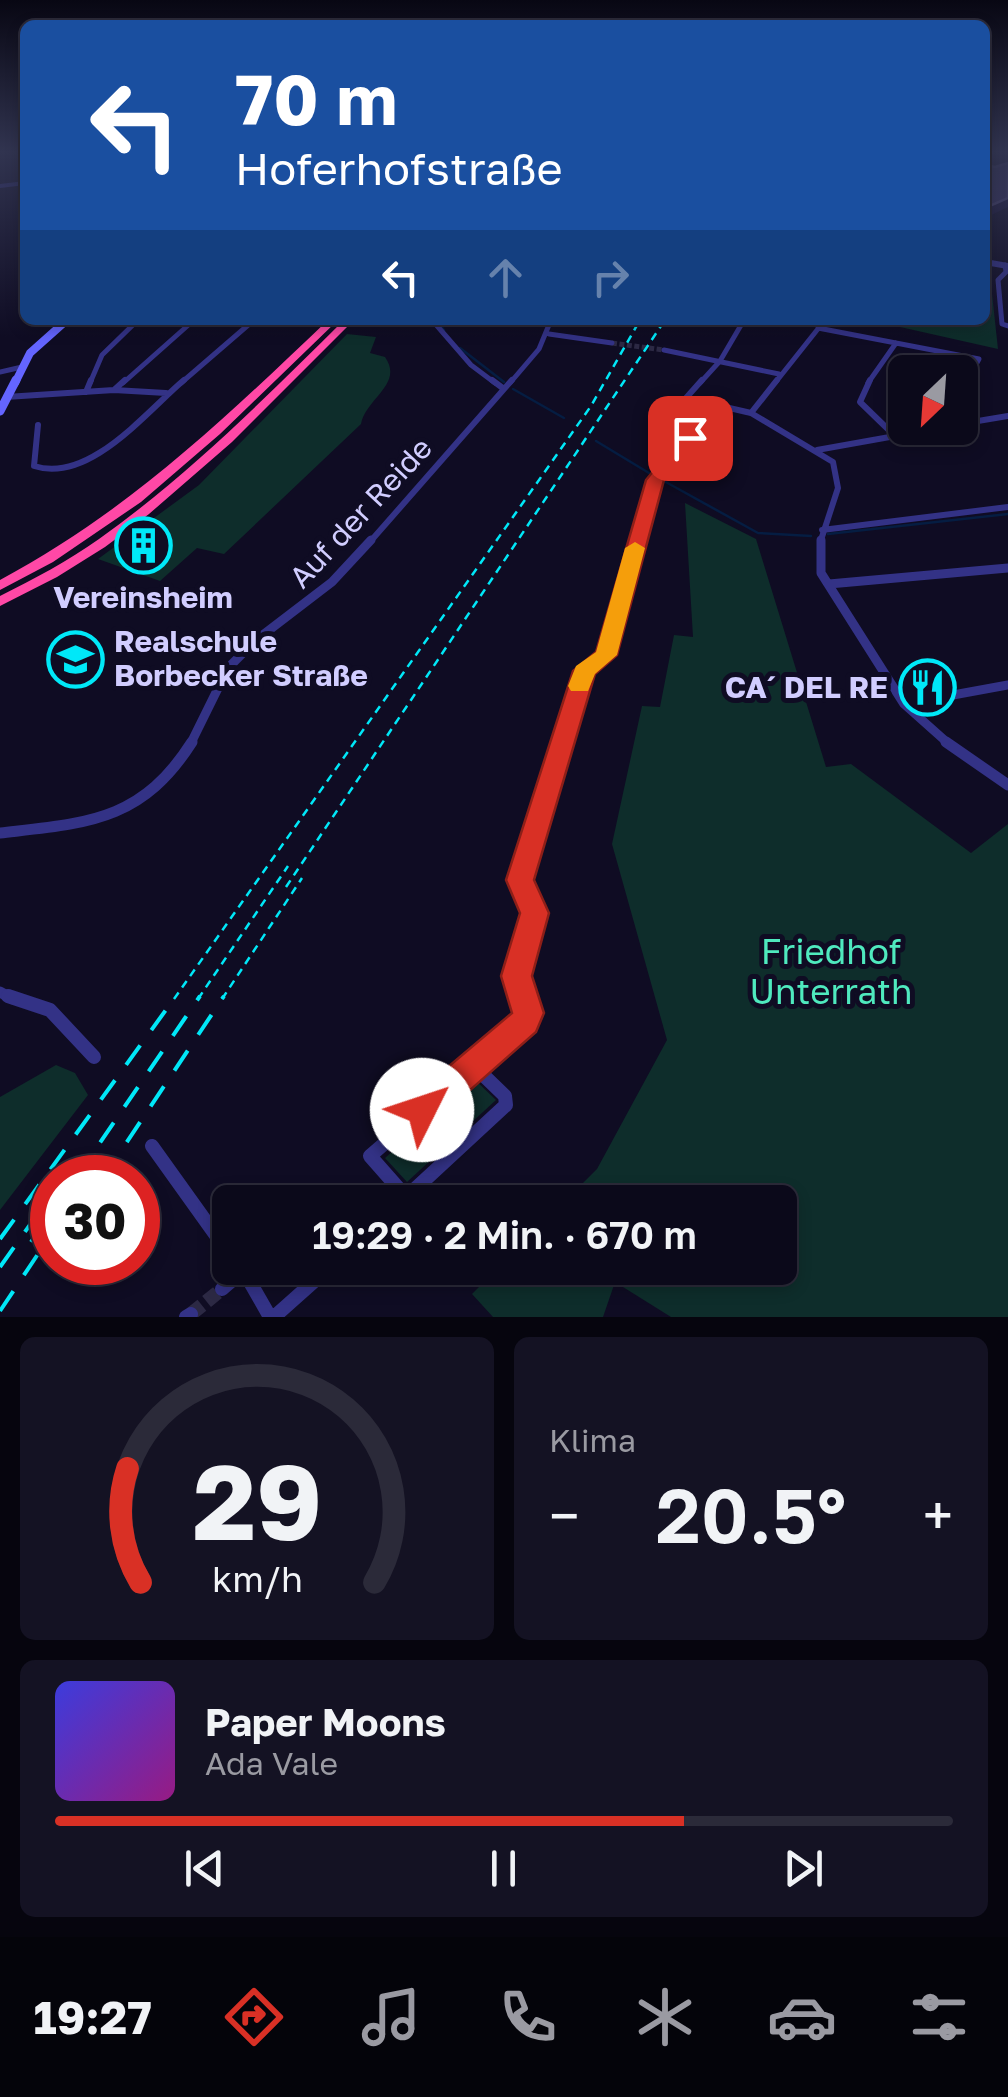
<!DOCTYPE html>
<html lang="de">
<meta charset="utf-8">
<style>
:root{--surface:#0b091a;--page:#141223;--text:#f1f3f6;--muted:#9a9aa2;--line:#2b2a39;--accent:#d93025}
body{margin:0;font-family:"Golos Text",sans-serif;background:var(--page);color:var(--text);height:100vh;display:flex;flex-direction:column;font-size:38px;white-space:nowrap}
*{box-sizing:border-box;margin:0}
p{font-size:32px;color:var(--muted)}
.icon{flex:none;width:55px;height:55px;fill:none;stroke:currentColor;stroke-width:2;stroke-linecap:round;stroke-linejoin:round}
.map{position:relative;height:1317px;overflow:hidden}
.side{display:flex;flex-direction:column;gap:20px;padding:20px;background:#06050e;flex:1}
.side>*{flex:none}
.top-card{position:absolute;left:20px;top:20px;width:970px;height:305px;border-radius:15px;box-shadow:0 5px 15px #0003,0 0 0 2px var(--line);background:#1a4fa0;color:#fff;overflow:hidden}
.needle{width:65px;rotate:205deg}
.fabs{position:absolute;left:888px;top:355px;display:grid;gap:20px}
.fabs a{display:grid;place-items:center;width:90px;height:90px;border-radius:15px;background:var(--surface);box-shadow:0 5px 15px #0003,0 0 0 2px var(--line);font-size:50px}
.speed{position:absolute;left:30px;top:1155px;display:flex;gap:20px;font-size:50px;font-weight:700;text-align:center}
.speed>*{display:grid;place-content:center;width:130px;height:130px;border-radius:50%;background:var(--surface);box-shadow:0 5px 15px #0003,0 0 0 2px var(--line);line-height:1}
.speed .limit{border:15px solid #d22;background:#fff;color:#111}
.pin{position:absolute;display:grid;place-items:center;width:85px;height:85px;color:#fff;margin:-42px;border-radius:20px;box-shadow:0 5px 15px #0006}
.me{position:absolute;width:110px;margin:-55px;rotate:49deg;stroke-linejoin:round;filter:drop-shadow(0 0 8px #0008)}
.turn{display:flex;align-items:center;gap:35px;height:210px;padding:0 50px;font-size:45px}
.turn .icon{width:130px;height:130px;stroke-width:2.5}
.turn b{display:block;font-size:70px;line-height:85px}
.lanes{display:flex;align-items:center;height:95px;padding:0 50px;background:#0003;justify-content:center;gap:50px;direction:ltr}
.lanes .off{opacity:.35}
.big{font-size:75px;font-weight:600;line-height:1.1}
.side .widget{flex:1;display:flex;flex-direction:column;justify-content:center;gap:15px;min-width:0;padding:0 35px;border-radius:15px;background:var(--page)}
.side .dial{align-items:center;gap:0}
.dial svg{height:260px;overflow:visible;fill:none;stroke:var(--line);stroke-width:7;stroke-linecap:round;text-anchor:middle}
.dial text{fill:var(--text);stroke:none}
.song{display:flex;align-items:center;gap:30px}
.cover{width:120px;height:120px;border-radius:15px;background:linear-gradient(135deg,hsl(240 70% 55%),hsl(310 70% 35%))}
.played{height:10px;border-radius:5px;background:linear-gradient(90deg,var(--accent) 70%,var(--line) 70%)}
.keys{display:flex;justify-content:space-around;direction:ltr}
.heat{display:flex;justify-content:space-between;align-items:center;font-size:55px;direction:ltr}
.side .tiles{flex:1;display:grid;gap:20px;grid-template-columns:1fr 1fr}
.widget:last-child{grid-column:span 2}
.trip{position:absolute;left:212px;top:1185px;width:585px;height:100px;border-radius:15px;background:var(--surface);box-shadow:0 5px 15px #0003,0 0 0 2px var(--line);font-weight:600;line-height:100px;text-align:center}
.tab-bar{display:flex;height:160px;justify-content:space-around;align-items:center;background:#04040a;color:var(--muted)}
.tab-bar .icon{width:70px;height:70px}
.tab-bar .current{color:var(--accent)}
.tab-bar b{font-size:45px;color:var(--text)}
.map>svg:first-child{display:block}
</style>
<div class="map">
<svg width="1008" height="1317" viewBox="0 0 1008 1317">
<rect width="100%" height="100%" fill="#0f0c23"/>
<path fill="#0e2d2b" d="M985,266H989L998,349L869,320H985Z
M347,334L376,337L370,353L385,357C404,384 366,398 361,424L224,554L197,548L160,581L98,559L199,485Z
M685,503L756,539L826,767L851,764L971,853L1008,824V1317H671L615,1282L603,1317H493L472,1294L498,1268H780V1202H564L597,1169L667,1040L612,844L642,706L660,707L674,635L693,637Z
M56,1065L75,1073L88,1095L0,1210V1097Z
M474,1079L496,1100L407,1182L385,1158Z"/>
<g fill="none" stroke-linecap="round" stroke-linejoin="round">
<path stroke="#051d42" stroke-width="2.5" d="M436,320L444,330
M460,348L504,382
M513,389L564,418
M596,441L649,473
M664,481L758,533L811,536
M828,534L1008,514"/>
<path stroke="#2c2944" stroke-width="5" stroke-dasharray="5 2.5" stroke-linecap="butt" d="M612,343L664,350"/>
<path stroke="#2c2944" stroke-width="14" stroke-dasharray="14 6" stroke-linecap="butt" d="M191,1314L222,1289"/>
<path stroke="#333286" stroke-width="4" d="M0,186L25,183"/>
<path stroke="#333286" stroke-width="5" d="M1005,265L1006,272L998,280L1002,324L1008,326
M432,320L471,365L495,383
M818,328L979,359L966,383
M549,334L612,343
M664,350L779,374
M0,372L22,367
M90,383L102,355L138,320
M123,383L194,320
M181,383L254,320
M510,383L539,349L551,320
M700,383L720,361L744,320
M775,383L825,320
M868,383L896,343"/>
<path stroke="#333286" stroke-width="6" d="M492,380L504,389
M702,380L686,398L751,413L833,462L838,488L820,543
M870,380L860,402L895,436
M114,390L125,380
M86,392L91,380
M960,394L968,380
M6,397L114,390L166,393
M960,407L978,420
M751,413L777,380
M960,424L1008,416
M38,425L34,466C89,484 146,412 184,380
M817,450L940,428
M822,530L1008,507
M369,543L512,380
M637,543L655,480L718,406"/>
<path stroke="#333286" stroke-width="9" d="M821,540V573L904,704L950,745
M829,584L1008,568
M904,704L1008,685
M190,745L228,668L255,641L332,582L371,540
M562,745L585,671L606,655L638,540"/>
<path stroke="#333286" stroke-width="11" d="M946,742L1008,785
M0,833C87,823 141,822 192,742
M0,992L13,999
M525,999L517,976L534,913L520,880L563,742"/>
<path stroke="#333286" stroke-width="14" d="M8,996L50,1010L94,1057
M152,1146L230,1255
M407,1198L370,1156L474,1066
M401,1202L506,1105L505,1096L474,1066L525,1022L524,996
M242,1268L270,1317
M222,1289L244,1270
M186,1317L191,1314
M274,1317L329,1268"/>
<path stroke="#333286" stroke-width="6" d="M985,262L1008,266"/>
<path stroke="#6465ff" stroke-width="8" d="M15,383L30,353L67,320"/>
<path stroke="#6465ff" stroke-width="9" d="M0,411L16,380"/>
<path fill="#ff48a6" fill-rule="evenodd" d="M328,320H338L220,434L141,502L53,562L0,590V580C130,510 222,421 328,320Z
M344,320H354L232,442L149,514L105,547L57,577L0,606V596C34,579 68,561 99,539C189,475 266,397 344,320Z"/>
<path stroke="#00e8f8" stroke-width="2.5" stroke-dasharray="8 6" stroke-linecap="butt" d="M286,887L665,320
M174,999L591,406L640,320
M198,999L288,866
M222,999L302,878"/>
<path stroke="#00e8f8" stroke-width="4" stroke-dasharray="24 19" stroke-linecap="butt" d="M76,1178L200,996
M103,1178L224,996
M0,1239L176,996
M31,1242L52,1211
M0,1267L32,1222
M0,1311L52,1233"/>
</g>
<path fill="#181237" d="M1008,198V207L985,218V208Z"/>
<path fill="#3c3565" stroke="#544d7d" stroke-width="2.5" d="M1008,163V198L985,208V165L995,167Z"/>
<linearGradient id="sky" x2="0" y2="1"><stop stop-color="#080713"/><stop offset="0.45" stop-color="#313450"/><stop offset="1" stop-color="#313450" stop-opacity="0"/></linearGradient>
<rect width="1008" height="337" fill="url(#sky)"/>
<path fill="#d93025" stroke="#8d1f18" stroke-width="2.5" d="M683,434L698,438L664,480L617,655L595,674L534,880L549,913L532,976L544,1013L536,1032L434,1122L422,1127L410,1122L405,1110L410,1099L512,1013L501,976L520,913L506,880L573,671L596,652L646,480Z"/>
<path fill="#f59e0b" d="M635,542L645,548L617,655L595,674L588,691H571L568,686L576,666L596,652L625,548Z"/>
<defs>
<symbol id="building-ring" viewBox="-11 -11 22 22"><circle r="9.5" fill="#0f0c23" stroke="#00e8f8" stroke-width="1.5"/><path d="M-4-6H4V6H1V3H-1V6H-4ZM-2.5-4.3h1.7v1.8h-1.7ZM.8-4.3h1.7v1.8H.8ZM-2.5-1h1.7V.8h-1.7ZM.8-1h1.7V.8H.8Z" fill="#00e8f8"/></symbol>
<symbol id="school-ring" viewBox="-11 -11 22 22"><circle r="9.5" fill="#0f0c23" stroke="#00e8f8" stroke-width="1.5"/><path d="M0-5L7-2L0 1L-7-2ZM-4 1L0 2.5L4 1V4Q0 6-4 4Z" fill="#00e8f8"/></symbol>
<symbol id="restaurant-ring" viewBox="-11 -11 22 22"><circle r="9.5" fill="#0f0c23" stroke="#00e8f8" stroke-width="1.5"/><path d="M-5-6h1v4h1v-4h1v4h1v-4h1v5L-1.5 .5V6h-2V.5L-5-1ZM5-6V6H3V1.5H1.5Q1.5-4 5-6Z" fill="#00e8f8"/></symbol>
</defs>
<g fill-rule="evenodd">
<use href="#building-ring" x="112" y="514" width="63" height="63"/>
<use href="#school-ring" x="44" y="628" width="63" height="63"/>
<use href="#restaurant-ring" x="896" y="656" width="63" height="63"/>
</g>
<g text-anchor="middle" stroke-width="10" stroke-linejoin="round" paint-order="stroke">
<g font-size="30" fill="#d1cdff" stroke="#0f0c23">
<text transform="translate(361 513) rotate(-47)" y="10">Auf der Reide</text>
</g>
<g font-size="30" font-weight="bold" fill="#d1cdff" stroke="#0f0c23">
<text x="143" y="608">Vereinsheim</text>
<text x="114" y="652" text-anchor="start">Realschule<tspan x="114" dy="34">Borbecker Straße</tspan></text>
<text x="888" y="698" text-anchor="end">CA´ DEL RE</text>
</g>
<g font-size="35" fill="#4fe9be" stroke="#0f0c23">
<text x="831" y="964">Friedhof<tspan x="831" dy="40">Unterrath</tspan></text>
</g>
</g>
</svg>
<div class="fabs">
<a><svg class="needle" viewBox="-14 -14 28 28"><path d="M0-13l5 13h-10z" fill="#e53935"/><path d="M0 13l5-13h-10z" fill="#9a9aa2"/></svg></a>
</div>
<div class="speed"><div class="limit">30</div></div>
<div class="pin" style="left:690px;top:438px;background:#d93025"><svg class="icon" aria-label="arrive" viewBox="0 0 24 24"><path d="M6 21V4h12l-3 4 3 4H6"/></svg></div>
<svg class="me" style="left:422px;top:1110px" viewBox="-20 -20 40 40"><circle r="19" fill="#fff"/><path d="M0-13L10 11 0 6-10 11z" fill="#d93025"/></svg>
<div class="trip">19:29 · 2 Min. · 670 m</div>
<div class="top-card">
<div class="turn"><svg class="icon" aria-label="left" viewBox="0 0 24 24"><path d="M17 20v-9H6M10 6l-5 5 5 5"/></svg><div><b>70 m</b>Hoferhofstraße</div></div>
<div class="lanes"><svg class="icon" aria-label="left" viewBox="0 0 24 24"><path d="M17 20v-9H6M10 6l-5 5 5 5"/></svg><svg class="icon off" aria-label="ahead" viewBox="0 0 24 24"><path d="M12 20V5M6 11l6-6 6 6"/></svg><svg class="icon off" aria-label="right" viewBox="0 0 24 24"><path d="M7 20v-9h11M14 6l5 5-5 5"/></svg></div>
</div>
</div>
<section class="side">
<div class="tiles">
<div class="widget dial"><svg viewBox="0 0 100 80">
<path d="M14 69A42 42 0 1 1 86 69"/>
<path d="M14 69A42 42 0 0 1 10 34" stroke="#d93025"/>
<text x="50" y="56" font-size="32" font-weight="700">29</text>
<text x="50" y="72" font-size="11">km/h</text>
</svg></div>
<div class="widget"><p>Klima</p>
<div class="heat"><a>−</a><b class="big">20.5°</b><a>+</a></div>
</div>
<div class="widget">
<div class="song"><i class="cover"></i><div><b>Paper Moons</b><p>Ada Vale</p></div></div>
<div class="played"></div>
<div class="keys"><svg class="icon" aria-label="previous" viewBox="0 0 24 24"><path d="M18 5L8 12l10 7zM5 5v14"/></svg><svg class="icon" aria-label="pause" viewBox="0 0 24 24"><path d="M8 5v14M16 5v14"/></svg><svg class="icon" aria-label="next" viewBox="0 0 24 24"><path d="M6 5l10 7-10 7zM19 5v14"/></svg></div>
</div>
</div>
</section>
<nav class="tab-bar">
<b>19:27</b>
<svg class="icon current" aria-label="directions" viewBox="0 0 24 24"><path d="M12 3l9 9-9 9-9-9zM9 14v-3h6M13 9l2 2-2 2"/></svg>
<svg class="icon" aria-label="music" viewBox="0 0 24 24"><path d="M9 18V5l10-2v13"/><circle cx="6" cy="18" r="3"/><circle cx="16" cy="16" r="3"/></svg>
<svg class="icon" aria-label="phone" viewBox="0 0 24 24"><path d="M5 4h4l2 5-3 2q2 4 5 5l2-3 5 2v4C11 20 4 13 5 4z"/></svg>
<svg class="icon" aria-label="climate" viewBox="0 0 24 24"><path d="M12 3v18M4 7l16 10M4 17L20 7"/></svg>
<svg class="icon" aria-label="car" viewBox="0 0 24 24"><path d="M5 17H2v-5l4-1 3-4h7l3 4 3 1v5h-3M9 17h6M6 11h13"/><circle cx="7" cy="17" r="2"/><circle cx="17" cy="17" r="2"/></svg>
<svg class="icon" aria-label="filters" viewBox="0 0 24 24"><path d="M4 7h16M4 17h16"/><circle cx="9" cy="7" r="2"/><circle cx="15" cy="17" r="2"/></svg>
</nav>
